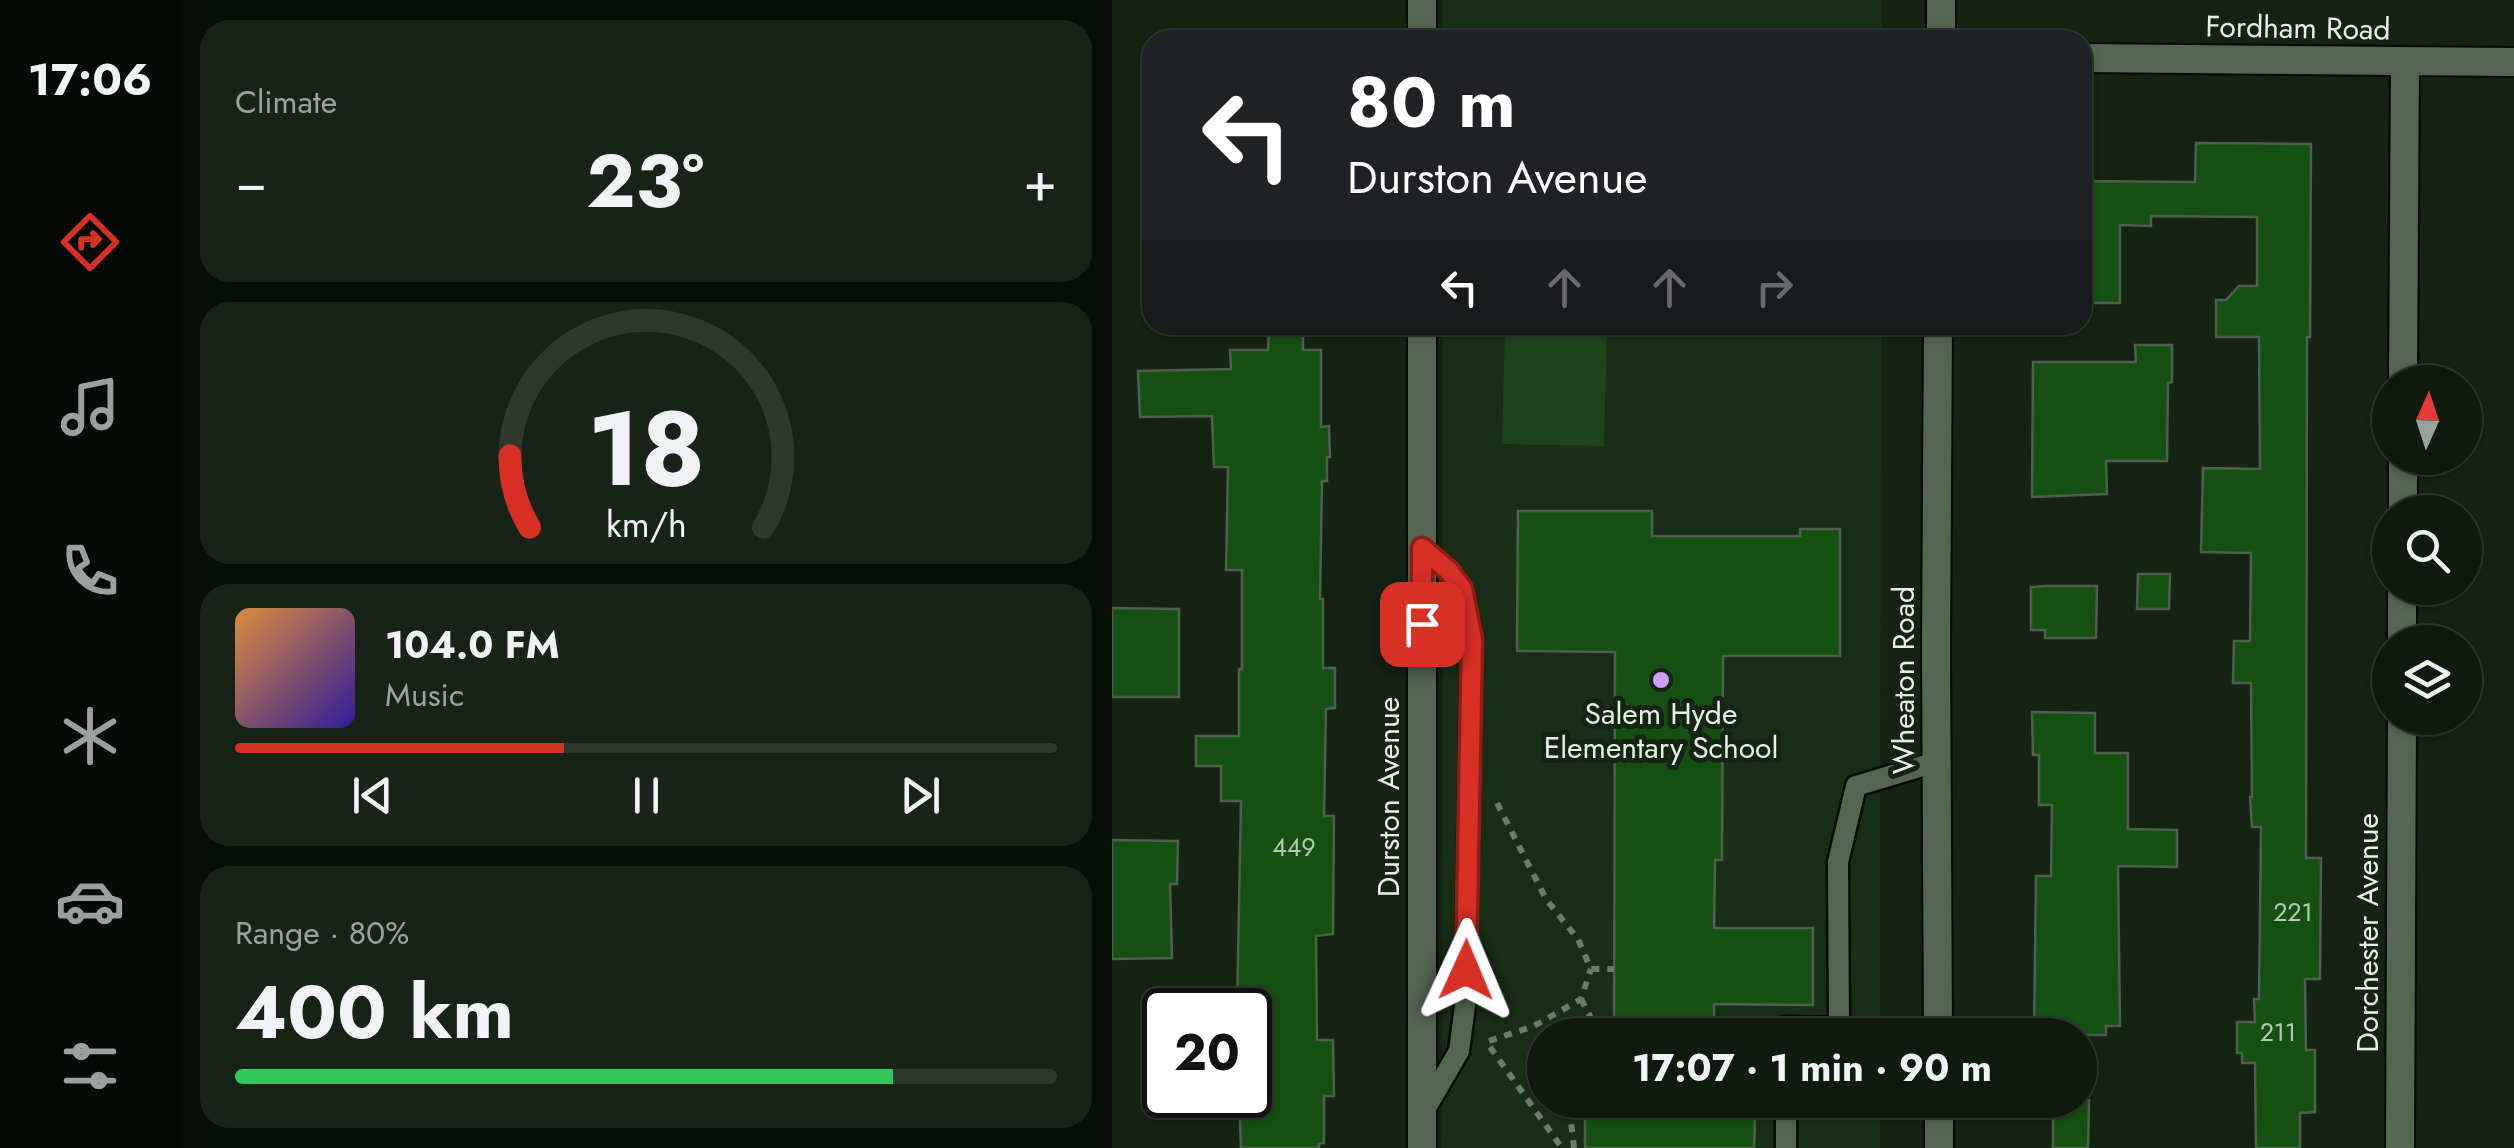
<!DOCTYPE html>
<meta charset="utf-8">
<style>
:root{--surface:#0f1a0e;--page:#182317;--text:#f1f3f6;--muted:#9ba19e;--line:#2f382e;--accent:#d93025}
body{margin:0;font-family:Jost,sans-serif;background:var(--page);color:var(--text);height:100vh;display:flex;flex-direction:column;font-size:38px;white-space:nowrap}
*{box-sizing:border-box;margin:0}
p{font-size:32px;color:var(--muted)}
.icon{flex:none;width:55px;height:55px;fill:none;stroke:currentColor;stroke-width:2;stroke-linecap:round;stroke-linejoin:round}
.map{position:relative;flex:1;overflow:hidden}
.panel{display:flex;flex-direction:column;gap:20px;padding:20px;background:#080e08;width:932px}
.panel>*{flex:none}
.top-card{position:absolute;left:30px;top:30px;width:950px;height:305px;border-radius:30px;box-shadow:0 2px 8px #0004,0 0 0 2px var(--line);background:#202124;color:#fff;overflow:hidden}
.needle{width:65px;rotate:3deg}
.controls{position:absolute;left:1260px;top:365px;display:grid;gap:20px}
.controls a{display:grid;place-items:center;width:110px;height:110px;border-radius:50%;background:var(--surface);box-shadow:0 2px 8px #0004,0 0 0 2px var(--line);font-size:50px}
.speed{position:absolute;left:30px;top:988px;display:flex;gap:20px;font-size:50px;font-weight:700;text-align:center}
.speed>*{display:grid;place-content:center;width:130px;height:130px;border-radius:50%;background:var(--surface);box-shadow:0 2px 8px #0004,0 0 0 2px var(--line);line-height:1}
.speed .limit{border:5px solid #111;border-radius:15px;background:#fff;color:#111}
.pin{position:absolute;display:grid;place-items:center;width:85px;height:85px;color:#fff;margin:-42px;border-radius:20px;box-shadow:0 5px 15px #0006}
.me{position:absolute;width:110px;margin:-55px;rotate:1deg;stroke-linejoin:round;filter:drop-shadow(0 0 8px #0008)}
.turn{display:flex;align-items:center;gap:35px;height:210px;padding:0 40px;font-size:45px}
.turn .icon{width:130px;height:130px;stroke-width:2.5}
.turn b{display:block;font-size:70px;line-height:85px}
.lanes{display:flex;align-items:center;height:95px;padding:0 40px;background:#0003;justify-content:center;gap:50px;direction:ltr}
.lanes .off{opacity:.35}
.big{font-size:75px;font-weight:700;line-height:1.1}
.panel .card{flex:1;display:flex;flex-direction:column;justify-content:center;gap:15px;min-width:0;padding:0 35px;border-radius:30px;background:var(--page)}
.panel .dial{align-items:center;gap:0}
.dial svg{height:260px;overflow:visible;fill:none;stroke:var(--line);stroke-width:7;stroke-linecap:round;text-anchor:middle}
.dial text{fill:var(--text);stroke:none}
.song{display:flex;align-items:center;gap:30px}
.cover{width:120px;height:120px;border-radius:15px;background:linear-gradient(135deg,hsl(30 70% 55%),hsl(250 70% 35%))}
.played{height:10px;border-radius:5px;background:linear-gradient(90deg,var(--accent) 40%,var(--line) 40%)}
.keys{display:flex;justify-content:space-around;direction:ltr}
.heat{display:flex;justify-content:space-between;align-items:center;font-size:55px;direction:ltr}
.charge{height:15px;border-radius:8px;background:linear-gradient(90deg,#34c759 80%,var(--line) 0)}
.trip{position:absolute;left:415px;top:1018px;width:570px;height:100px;border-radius:50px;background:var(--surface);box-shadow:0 2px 8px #0004,0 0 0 2px var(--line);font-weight:700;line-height:100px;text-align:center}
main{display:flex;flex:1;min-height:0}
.tab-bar{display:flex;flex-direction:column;width:180px;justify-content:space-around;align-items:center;background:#060a06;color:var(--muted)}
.tab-bar .icon{width:70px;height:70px}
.tab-bar .on{color:var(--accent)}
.tab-bar b{font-size:45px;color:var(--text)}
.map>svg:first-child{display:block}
</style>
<main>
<nav class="tab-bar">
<b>17:06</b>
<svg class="icon on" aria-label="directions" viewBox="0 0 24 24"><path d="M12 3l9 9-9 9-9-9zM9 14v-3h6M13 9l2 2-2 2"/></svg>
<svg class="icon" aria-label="music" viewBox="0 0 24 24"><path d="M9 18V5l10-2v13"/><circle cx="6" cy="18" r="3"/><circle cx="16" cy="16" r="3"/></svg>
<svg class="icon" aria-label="phone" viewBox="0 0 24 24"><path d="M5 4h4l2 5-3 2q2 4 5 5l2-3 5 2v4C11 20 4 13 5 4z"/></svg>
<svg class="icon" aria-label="climate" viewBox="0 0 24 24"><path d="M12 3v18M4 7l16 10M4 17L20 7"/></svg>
<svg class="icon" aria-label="car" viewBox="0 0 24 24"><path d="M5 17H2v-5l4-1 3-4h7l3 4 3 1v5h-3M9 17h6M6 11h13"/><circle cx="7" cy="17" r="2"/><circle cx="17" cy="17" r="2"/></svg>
<svg class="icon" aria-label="filters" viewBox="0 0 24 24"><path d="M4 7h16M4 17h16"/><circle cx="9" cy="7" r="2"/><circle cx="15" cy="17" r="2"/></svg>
</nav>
<section class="panel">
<div class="card"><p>Climate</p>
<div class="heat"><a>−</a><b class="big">23°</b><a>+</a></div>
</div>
<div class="card dial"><svg viewBox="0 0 100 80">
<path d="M14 69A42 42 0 1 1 86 69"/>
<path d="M14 69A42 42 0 0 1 8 47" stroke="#d93025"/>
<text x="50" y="56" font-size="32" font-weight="700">18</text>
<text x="50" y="72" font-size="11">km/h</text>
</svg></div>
<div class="card">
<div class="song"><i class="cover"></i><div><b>104.0 FM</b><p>Music</p></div></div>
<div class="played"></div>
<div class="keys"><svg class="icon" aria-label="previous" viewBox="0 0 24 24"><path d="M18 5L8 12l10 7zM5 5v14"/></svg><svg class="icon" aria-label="pause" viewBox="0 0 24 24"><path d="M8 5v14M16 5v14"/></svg><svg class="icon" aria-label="next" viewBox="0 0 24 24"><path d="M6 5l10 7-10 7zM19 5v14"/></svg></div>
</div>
<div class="card"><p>Range · 80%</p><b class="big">400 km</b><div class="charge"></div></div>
</section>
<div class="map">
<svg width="1402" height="1148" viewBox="0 0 1402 1148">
<rect width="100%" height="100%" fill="#142312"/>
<path fill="#192e17" d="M331,0H770V40H331Z
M331,325H769L768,1035H432V1100H768V1148H330Z"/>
<path fill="#1d441b" d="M393,325H495L492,446L390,444Z"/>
<path fill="#145011" stroke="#4e5f4c" stroke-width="2.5" d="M1084,143L1199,144L1198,337H1195L1194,858H1209L1208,979H1193L1194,1050H1203V1112L1188,1113V1148H1144L1143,1063H1130V1053H1125V1022H1143L1142,999H1147L1149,827H1140L1138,797H1140L1139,683H1121L1122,641H1138L1139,553L1089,552L1091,468L1148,469L1147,337H1104V300H1114L1127,286H1145V217L1039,216V226L1008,225V303H970V181L1083,182Z
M157,325H191V350H209V427L217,426L218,457H215V481H210L208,599H211V668H223V708L214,709L212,816H222L221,934L204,936L205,1040H221L222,1096H212V1143L207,1144V1148H129L127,1095H138V1010H125L129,801H109V766H84V736H127V669H130V570H114L116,467H102L100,416L28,417L26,371L119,369L118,350H156Z
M1023,345H1060V382L1056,383L1055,461H994L995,494L920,497L921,362H1024Z
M406,511H540V536H688V529H728V656H611L610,860H603L602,928H701V1005L602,1004V1035H502L503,652L405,651Z
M1026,574H1058L1057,609H1025Z
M933,586H985L984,638H933V630H919V587Z
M0,608L67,609V697H0Z
M920,712L983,713V753H1016V829L1065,830V867L1006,866L1008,1026H994V1035H922L924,876H939L940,805H927V755H921Z
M0,840L66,841L65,884H58L60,958L0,959Z
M501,1100H614V1119L643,1118L642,1148H473V1118H501Z
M941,1100H977L976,1148H941Z"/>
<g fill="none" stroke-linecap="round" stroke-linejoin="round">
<defs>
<path id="service" d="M310,548L336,570L350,589L360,639L353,1006L347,1051L311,1113
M674,1035L673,1027L727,1028L726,862L744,786L824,762
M674,1100V1148"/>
<path id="minor" d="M310,40V0
M829,40V0
M970,58L1402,62
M310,325V1148
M1291,382L1293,62
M1291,512V458
M1290,642V588
M826,1035L824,649L826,325
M827,1100V1148
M1288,1148L1290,718"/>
</defs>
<use href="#service" stroke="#020c01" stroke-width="25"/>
<use href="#minor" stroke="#020c01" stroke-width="32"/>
<path stroke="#6d7a6c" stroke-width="6" stroke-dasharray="8 8" stroke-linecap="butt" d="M385,803L434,899L466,939L479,969H502
M469,999L478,1016L482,1035
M377,1041L422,1026L469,999L479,969
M378,1047L450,1148
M462,1148L459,1122L466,1100"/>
<use href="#service" stroke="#546652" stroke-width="20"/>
<use href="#minor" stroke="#546652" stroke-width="28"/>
</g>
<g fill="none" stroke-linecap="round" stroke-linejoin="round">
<defs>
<path id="route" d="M310,624V548L336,570L350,589L360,639L354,970"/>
</defs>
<use href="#route" stroke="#8d1f18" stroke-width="25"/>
<use href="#route" stroke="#d93025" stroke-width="18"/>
</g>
<circle fill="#cf9dff" stroke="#142312" stroke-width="4" cx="549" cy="680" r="10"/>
<g text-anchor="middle" stroke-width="10" stroke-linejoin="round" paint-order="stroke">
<g font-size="25" fill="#b2cab1">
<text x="182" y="856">449</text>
<text x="1181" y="921">221</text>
<text x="1166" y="1041">211</text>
</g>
<g font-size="30" fill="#e7f2e6" stroke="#142312">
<text transform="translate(1186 28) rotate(1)" y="10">Fordham Road</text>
<text transform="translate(792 680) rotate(-90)" y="10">Wheaton Road</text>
<text transform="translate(277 797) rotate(-90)" y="10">Durston Avenue</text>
<text transform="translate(1256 933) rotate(-90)" y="10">Dorchester Avenue</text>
</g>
<g font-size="30" fill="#e7f2e6" stroke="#142312">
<text x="549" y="724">Salem Hyde<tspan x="549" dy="34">Elementary School</tspan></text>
</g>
</g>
</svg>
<div class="controls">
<a><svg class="needle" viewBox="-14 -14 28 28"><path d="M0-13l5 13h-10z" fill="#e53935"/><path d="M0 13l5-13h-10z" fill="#9ba19e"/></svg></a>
<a><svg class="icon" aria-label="search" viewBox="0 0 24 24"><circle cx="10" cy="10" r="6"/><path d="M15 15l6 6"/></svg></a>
<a><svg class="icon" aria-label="layers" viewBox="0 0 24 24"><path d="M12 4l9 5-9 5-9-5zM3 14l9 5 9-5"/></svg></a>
</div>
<div class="speed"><div class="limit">20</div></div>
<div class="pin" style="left:310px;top:624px;background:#d93025"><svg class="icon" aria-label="arrive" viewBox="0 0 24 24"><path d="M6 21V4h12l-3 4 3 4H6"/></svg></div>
<svg class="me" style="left:354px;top:970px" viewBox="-20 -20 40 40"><path d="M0-17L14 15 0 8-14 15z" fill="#d93025" stroke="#fff" stroke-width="4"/></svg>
<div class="trip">17:07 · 1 min · 90 m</div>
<div class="top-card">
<div class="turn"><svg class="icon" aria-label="left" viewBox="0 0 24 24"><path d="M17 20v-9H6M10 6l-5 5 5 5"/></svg><div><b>80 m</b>Durston Avenue</div></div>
<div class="lanes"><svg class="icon" aria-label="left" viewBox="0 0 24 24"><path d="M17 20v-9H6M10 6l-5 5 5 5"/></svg><svg class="icon off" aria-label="ahead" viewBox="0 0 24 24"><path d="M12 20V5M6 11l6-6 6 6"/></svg><svg class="icon off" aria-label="ahead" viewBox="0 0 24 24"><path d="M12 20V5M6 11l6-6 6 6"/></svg><svg class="icon off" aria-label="right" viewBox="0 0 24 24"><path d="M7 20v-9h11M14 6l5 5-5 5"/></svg></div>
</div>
</div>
</main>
